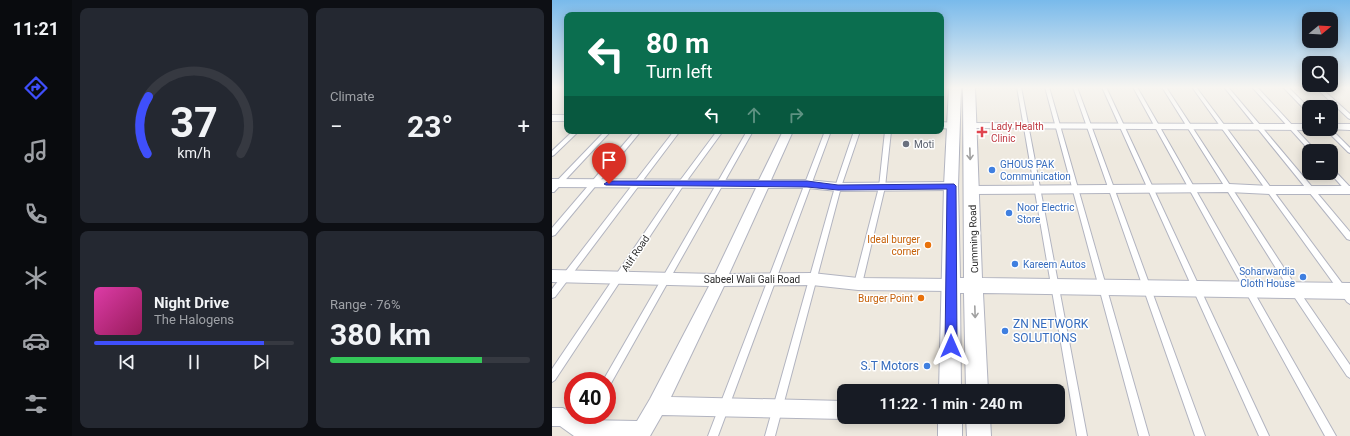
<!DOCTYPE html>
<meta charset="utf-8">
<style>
:root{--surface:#171b24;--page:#242831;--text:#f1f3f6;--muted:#9ea1a6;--line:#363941;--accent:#3f4ffb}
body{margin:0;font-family:Roboto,sans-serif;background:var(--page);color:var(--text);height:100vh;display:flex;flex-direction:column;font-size:15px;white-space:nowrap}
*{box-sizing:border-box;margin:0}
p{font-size:13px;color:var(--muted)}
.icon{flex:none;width:22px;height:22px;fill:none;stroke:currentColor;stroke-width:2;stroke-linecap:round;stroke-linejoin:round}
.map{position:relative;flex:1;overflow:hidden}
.drawer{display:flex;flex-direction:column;gap:8px;padding:8px;background:#0d0f14;width:480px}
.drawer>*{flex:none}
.hud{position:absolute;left:12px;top:12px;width:380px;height:122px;border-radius:8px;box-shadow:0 2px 10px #0003;background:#0b6e4f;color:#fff;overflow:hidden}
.needle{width:26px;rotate:72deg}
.buttons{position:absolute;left:750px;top:12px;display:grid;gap:8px}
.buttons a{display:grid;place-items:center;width:36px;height:36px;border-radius:8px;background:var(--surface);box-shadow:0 2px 10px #0003;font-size:20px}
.speed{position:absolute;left:12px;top:372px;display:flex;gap:8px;font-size:20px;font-weight:700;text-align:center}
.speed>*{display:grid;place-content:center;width:52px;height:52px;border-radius:50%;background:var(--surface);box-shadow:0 2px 10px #0003;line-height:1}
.speed .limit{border:6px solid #d22;background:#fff;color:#111}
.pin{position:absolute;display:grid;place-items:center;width:34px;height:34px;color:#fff;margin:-41px -17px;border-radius:50% 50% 50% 0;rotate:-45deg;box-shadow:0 0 4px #0007}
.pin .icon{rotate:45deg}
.me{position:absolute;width:44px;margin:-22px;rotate:0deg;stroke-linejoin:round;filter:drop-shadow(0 0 3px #0008)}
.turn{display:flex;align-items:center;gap:14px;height:84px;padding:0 16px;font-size:18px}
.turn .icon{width:52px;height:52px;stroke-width:2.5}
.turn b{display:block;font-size:28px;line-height:34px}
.lanes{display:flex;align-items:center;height:38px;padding:0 16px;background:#0003;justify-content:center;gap:20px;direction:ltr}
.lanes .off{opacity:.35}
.big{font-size:30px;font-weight:700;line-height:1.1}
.drawer .widget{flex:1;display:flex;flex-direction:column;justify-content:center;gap:6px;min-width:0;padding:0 14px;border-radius:8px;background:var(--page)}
.drawer .dial{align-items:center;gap:0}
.dial svg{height:104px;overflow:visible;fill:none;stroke:var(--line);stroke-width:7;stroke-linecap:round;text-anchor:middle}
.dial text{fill:var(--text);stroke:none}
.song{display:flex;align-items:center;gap:12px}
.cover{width:48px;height:48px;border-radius:6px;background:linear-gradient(135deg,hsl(320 70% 55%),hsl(330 70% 35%))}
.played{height:4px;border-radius:2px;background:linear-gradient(90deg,var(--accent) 85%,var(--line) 85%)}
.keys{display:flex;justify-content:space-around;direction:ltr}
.heat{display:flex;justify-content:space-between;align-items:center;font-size:22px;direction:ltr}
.charge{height:6px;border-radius:3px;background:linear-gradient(90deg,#34c759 76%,var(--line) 0)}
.drawer .tiles{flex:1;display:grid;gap:8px;grid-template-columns:repeat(2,1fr)}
.trip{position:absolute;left:285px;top:384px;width:228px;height:40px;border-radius:8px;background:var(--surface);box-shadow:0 2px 10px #0003;font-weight:700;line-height:40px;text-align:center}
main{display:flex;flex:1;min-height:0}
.dock{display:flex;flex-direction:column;width:72px;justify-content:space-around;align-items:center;background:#090b0e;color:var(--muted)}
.dock .icon{width:28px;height:28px}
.dock .selected{color:var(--accent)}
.dock b{font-size:18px;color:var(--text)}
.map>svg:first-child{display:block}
</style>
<main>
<nav class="dock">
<b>11:21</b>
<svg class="icon selected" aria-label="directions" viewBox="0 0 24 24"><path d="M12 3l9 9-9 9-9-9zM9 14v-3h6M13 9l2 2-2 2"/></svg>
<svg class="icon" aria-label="music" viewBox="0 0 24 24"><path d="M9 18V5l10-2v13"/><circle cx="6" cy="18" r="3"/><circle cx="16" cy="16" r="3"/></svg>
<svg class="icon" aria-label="phone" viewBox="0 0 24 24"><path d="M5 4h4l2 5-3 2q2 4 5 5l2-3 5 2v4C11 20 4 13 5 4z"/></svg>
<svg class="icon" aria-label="climate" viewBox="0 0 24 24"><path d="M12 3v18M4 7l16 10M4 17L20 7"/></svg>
<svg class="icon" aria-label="car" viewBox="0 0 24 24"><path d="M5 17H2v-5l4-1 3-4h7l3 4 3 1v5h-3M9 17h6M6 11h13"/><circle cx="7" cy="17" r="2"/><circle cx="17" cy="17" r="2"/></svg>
<svg class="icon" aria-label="filters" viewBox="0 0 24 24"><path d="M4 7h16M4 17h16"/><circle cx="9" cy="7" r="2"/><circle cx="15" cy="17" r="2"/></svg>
</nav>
<section class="drawer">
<div class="tiles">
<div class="widget dial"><svg viewBox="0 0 100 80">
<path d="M14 69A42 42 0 1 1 86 69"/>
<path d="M14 69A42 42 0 0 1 15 25" stroke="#3f4ffb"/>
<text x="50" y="56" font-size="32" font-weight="700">37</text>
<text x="50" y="72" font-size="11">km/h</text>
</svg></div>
<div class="widget"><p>Climate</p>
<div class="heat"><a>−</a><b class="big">23°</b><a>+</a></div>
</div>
<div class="widget">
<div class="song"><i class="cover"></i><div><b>Night Drive</b><p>The Halogens</p></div></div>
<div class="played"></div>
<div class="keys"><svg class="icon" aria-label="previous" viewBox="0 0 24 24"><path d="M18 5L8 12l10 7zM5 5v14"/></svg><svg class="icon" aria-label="pause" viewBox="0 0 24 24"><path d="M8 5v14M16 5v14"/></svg><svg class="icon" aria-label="next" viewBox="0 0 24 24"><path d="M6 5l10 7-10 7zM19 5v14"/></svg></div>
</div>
<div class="widget"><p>Range · 76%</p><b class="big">380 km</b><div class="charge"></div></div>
</div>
</section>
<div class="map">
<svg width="798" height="436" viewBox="0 0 798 436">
<rect width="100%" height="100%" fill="#eee9df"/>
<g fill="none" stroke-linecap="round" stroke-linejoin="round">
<defs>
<path id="service" d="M465,87H469L535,436H525Z
M493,87H497L597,436H587Z
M521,87H525L653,436H643Z
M550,87H554L717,436H707Z
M581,87H585L784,436H773Z
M610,87H614L745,288L798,365V378L795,376L739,292Z
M640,87H644L798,294V304L795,302Z
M672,87H676L798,232V240L795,239Z
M700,87H705L764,151H758Z
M731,87H736L757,108V113L755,112Z
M763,87H768L798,114V119L796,118Z
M773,129H779L798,148V153L796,152Z
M21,131H27L2,155L0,156V151Z
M53,131H59L2,192H0V186Z
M83,131H89L3,235L0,236V228Z
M122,131H128L3,297L0,298V289Z
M165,131H171L131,186L3,380L0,382V369L127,182Z
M195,131H201L58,385L55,387V381H51L52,379Z
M273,131H279L166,436H156Z
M302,131H308L289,187L223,436H213L283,187Z
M333,131H339L333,187L310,284L309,286L306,287L303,286L302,284L327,187Z
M779,168L781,169L798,187V193H796L778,173Z
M30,415H41L33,431L29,432L25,431L24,427Z"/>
<path id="minor" d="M0,115H15V121H0Z
M389,122L402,123L407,126L402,129L389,128Z
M417,123L757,124V129H761L757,130L413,128L412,126L413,124Z
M779,124H798V130L775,129H779Z
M231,131H241L219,180H255L286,183L399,182L403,183L405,186L403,189L399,190L286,191L255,188H216L177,274L260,273L306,278L399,279L404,281L406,285L404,289L399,291L306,290L260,285L172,286L119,397L292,401V417H297L292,419L110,415L98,436H22L8,426H0V408H11L31,420L85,421L98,399L157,286L0,282V270L163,274L204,188L0,187V179L207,180Z
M677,184L718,186H798V194H718L677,192L418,194L414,193L412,190L414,187L418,186Z"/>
<path id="tertiary" d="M397,87H409L406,186L408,278H412L411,87H423L430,278L798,283V299L431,293L436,391H414L412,293H408L409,391H387L392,186Z
M386,417H410V436H386Z
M414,417H438L439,436H415Z"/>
</defs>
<use href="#service" stroke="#b2b4c0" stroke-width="2"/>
<use href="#minor" stroke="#b2b4c0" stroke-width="2"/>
<use href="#tertiary" stroke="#b2b4c0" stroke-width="2"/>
<use href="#service" fill="#fff" fill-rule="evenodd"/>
<use href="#minor" fill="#fff" fill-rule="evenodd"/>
<use href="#tertiary" fill="#fff" fill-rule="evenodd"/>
</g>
<defs><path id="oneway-shaft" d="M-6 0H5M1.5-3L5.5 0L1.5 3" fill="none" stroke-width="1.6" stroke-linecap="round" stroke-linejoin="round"/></defs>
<g stroke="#a0a0a0">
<use href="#oneway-shaft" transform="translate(418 154) rotate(88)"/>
<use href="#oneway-shaft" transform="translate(423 312) rotate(88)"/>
</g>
<linearGradient id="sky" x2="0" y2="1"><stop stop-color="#79baeb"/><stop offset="0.59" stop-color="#f7f5f1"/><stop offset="1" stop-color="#f7f5f1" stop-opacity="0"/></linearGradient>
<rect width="798" height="148" fill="url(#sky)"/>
<path fill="#3f4ffb" stroke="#2933a3" d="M57,181H255L286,185L402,184L404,186L405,346L403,349L399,351L395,349L393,346L395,189L286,190L255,187L54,185L52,184Z"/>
<path fill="#e0444e" stroke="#fff" stroke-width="1.5" d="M428 126h4v4h4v4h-4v4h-4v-4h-4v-4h4z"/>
<circle fill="#6b7280" stroke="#fff" stroke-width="1.5" cx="354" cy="144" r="4"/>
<g fill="#3f7fe0" stroke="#fff" stroke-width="1.5">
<circle cx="440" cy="170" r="4"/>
<circle cx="457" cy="213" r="4"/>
<circle cx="463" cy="264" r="4"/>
<circle cx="751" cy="277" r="4"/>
<circle cx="453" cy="331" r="4"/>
<circle cx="375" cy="366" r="4"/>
</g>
<g fill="#e8710a" stroke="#fff" stroke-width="1.5">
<circle cx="376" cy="245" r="4"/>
<circle cx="369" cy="298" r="4"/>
</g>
<g text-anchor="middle" stroke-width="3" stroke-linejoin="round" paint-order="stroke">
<g font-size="10" fill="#be3a42" stroke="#fff" text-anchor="start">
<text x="439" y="130">Lady Health<tspan x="439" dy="12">Clinic</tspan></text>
</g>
<g font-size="10" fill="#5b616d" stroke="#fff" text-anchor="start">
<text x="362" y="148">Moti</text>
</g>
<g font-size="10" fill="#366cbe" stroke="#fff" text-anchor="start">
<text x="448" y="168">GHOUS PAK<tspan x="448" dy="12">Communication</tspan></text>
<text x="465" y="211">Noor Electric<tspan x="465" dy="12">Store</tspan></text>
<text x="471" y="268">Kareem Autos</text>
<text x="743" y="275" text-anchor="end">Soharwardia<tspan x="743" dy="12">Cloth House</tspan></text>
</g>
<g font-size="10" fill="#c56008" stroke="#fff" text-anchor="end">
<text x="368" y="243">Ideal burger<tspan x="368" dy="12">corner</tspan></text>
<text x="361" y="302">Burger Point</text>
</g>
<g font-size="10" fill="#2c2c2c" stroke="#fff">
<text transform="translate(421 239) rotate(-92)" y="4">Cumming Road</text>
<text transform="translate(83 253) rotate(-56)" y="4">Atif Road</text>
<text x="200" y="283">Sabeel Wali Gali Road</text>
</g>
<g font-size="12" fill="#366cbe" stroke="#fff" text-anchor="start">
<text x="461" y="328">ZN NETWORK<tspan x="461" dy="14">SOLUTIONS</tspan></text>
<text x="367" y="370" text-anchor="end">S.T Motors</text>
</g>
</g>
</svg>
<div class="buttons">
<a><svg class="needle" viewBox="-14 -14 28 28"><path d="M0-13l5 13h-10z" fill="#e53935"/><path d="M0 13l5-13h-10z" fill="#9ea1a6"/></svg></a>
<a><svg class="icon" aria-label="search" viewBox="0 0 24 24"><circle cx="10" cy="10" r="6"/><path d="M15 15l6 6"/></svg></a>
<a>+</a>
<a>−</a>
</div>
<div class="speed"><div class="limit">40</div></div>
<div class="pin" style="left:57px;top:184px;background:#d93025"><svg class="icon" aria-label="arrive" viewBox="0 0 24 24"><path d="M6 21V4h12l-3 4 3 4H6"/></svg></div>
<svg class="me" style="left:399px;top:346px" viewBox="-20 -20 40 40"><path d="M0-17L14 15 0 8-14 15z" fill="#3f4ffb" stroke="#fff" stroke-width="4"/></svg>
<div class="trip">11:22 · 1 min · 240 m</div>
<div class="hud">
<div class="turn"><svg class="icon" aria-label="left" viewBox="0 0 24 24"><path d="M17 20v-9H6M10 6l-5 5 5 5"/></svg><div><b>80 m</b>Turn left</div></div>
<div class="lanes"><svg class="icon" aria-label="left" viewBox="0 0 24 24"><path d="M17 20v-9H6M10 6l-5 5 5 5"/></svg><svg class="icon off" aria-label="ahead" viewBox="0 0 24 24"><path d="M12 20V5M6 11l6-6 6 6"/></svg><svg class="icon off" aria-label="right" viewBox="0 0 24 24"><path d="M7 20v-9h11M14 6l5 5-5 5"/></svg></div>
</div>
</div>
</main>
